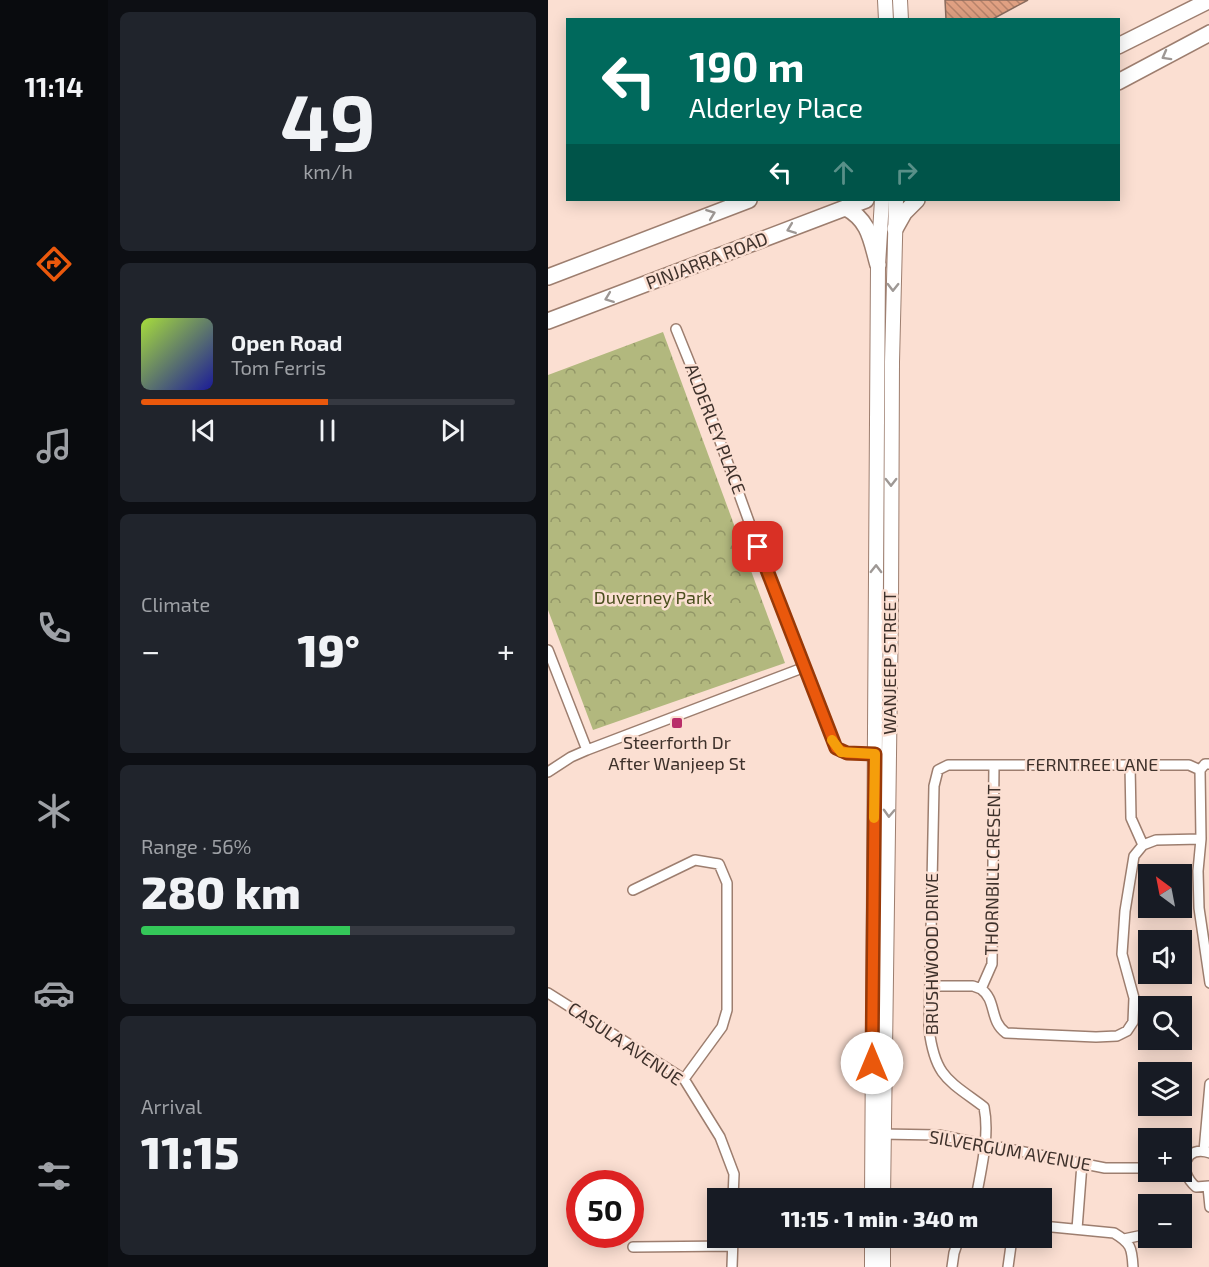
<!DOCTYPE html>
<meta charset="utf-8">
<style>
:root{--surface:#171b24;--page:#20242c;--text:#f1f3f6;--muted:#9ea1a6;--line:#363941;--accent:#ea580c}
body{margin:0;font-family:"Exo 2",sans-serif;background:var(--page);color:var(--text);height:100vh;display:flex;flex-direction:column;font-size:22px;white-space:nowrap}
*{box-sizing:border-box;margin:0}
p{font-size:20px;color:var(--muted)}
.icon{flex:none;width:33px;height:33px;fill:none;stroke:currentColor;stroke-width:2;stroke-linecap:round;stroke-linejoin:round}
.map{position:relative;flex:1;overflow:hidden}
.drawer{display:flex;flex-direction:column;gap:12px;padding:12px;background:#0d0f14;width:440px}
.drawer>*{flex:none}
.guide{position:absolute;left:18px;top:18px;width:554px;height:183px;border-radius:0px;box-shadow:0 3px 15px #0003;background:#00695c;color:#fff;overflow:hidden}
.needle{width:39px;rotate:328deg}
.tools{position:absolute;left:590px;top:864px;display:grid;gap:12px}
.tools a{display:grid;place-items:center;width:54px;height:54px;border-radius:0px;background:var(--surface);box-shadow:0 3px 15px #0003;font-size:30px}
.speed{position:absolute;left:18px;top:1170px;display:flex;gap:12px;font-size:30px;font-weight:700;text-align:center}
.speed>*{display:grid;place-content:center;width:78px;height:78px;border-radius:50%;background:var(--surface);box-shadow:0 3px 15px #0003;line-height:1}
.speed .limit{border:9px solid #d22;background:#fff;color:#111}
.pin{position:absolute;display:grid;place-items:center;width:51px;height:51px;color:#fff;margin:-26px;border-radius:12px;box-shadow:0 3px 9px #0006}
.me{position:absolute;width:66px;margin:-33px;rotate:0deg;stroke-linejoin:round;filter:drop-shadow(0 0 4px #0008)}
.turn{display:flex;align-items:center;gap:21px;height:126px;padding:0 24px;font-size:27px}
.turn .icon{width:78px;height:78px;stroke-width:2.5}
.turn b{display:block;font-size:42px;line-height:51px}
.lanes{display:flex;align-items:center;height:57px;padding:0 24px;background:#0003;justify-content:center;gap:30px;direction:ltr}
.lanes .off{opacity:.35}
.big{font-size:45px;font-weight:800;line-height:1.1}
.drawer .widget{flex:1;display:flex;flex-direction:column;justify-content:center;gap:9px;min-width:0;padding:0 21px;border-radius:9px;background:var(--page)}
.drawer .dial{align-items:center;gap:0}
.dial b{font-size:78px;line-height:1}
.song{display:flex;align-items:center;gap:18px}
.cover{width:72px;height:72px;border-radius:9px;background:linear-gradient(135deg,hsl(80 70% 55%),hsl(240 70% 35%))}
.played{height:6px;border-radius:3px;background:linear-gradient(90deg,var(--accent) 50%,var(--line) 50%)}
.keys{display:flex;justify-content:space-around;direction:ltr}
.heat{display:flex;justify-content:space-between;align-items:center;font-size:33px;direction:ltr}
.charge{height:9px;border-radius:4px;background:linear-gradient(90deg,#34c759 56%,var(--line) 0)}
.trip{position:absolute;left:159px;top:1188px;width:345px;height:60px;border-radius:0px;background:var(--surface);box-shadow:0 3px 15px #0003;font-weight:800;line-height:60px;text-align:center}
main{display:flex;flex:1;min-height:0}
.dock{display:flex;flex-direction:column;width:108px;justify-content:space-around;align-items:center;background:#090b0e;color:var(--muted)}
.dock .icon{width:42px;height:42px}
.dock .current{color:var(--accent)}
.dock b{font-size:27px;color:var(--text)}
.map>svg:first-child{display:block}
</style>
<main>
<nav class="dock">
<b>11:14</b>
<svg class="icon current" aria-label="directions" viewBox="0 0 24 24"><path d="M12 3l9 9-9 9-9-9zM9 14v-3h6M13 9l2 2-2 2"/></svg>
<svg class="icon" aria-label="music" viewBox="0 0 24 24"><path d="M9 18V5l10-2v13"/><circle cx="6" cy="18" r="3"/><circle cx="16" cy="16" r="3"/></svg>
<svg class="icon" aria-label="phone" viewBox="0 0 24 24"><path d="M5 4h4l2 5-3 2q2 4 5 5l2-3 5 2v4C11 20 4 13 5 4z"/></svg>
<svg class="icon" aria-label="climate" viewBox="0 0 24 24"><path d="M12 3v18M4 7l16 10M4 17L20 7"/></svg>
<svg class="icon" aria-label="car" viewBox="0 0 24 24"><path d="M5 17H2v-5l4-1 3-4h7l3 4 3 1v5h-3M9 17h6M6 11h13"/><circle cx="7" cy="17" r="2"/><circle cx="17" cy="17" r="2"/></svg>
<svg class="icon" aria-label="filters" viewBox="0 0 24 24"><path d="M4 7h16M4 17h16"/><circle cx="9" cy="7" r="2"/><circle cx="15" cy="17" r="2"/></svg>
</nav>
<section class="drawer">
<div class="widget dial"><b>49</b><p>km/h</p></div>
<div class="widget">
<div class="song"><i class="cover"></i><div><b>Open Road</b><p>Tom Ferris</p></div></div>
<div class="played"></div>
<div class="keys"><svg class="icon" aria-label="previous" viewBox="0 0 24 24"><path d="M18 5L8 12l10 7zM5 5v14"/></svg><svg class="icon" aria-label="pause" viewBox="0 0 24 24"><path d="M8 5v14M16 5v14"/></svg><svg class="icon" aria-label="next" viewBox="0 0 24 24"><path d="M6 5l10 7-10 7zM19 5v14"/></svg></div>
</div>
<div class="widget"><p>Climate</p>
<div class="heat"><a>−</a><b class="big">19°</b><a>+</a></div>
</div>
<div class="widget"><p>Range · 56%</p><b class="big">280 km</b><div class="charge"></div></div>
<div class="widget"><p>Arrival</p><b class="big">11:15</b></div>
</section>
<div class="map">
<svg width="662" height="1267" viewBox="0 0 662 1267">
<defs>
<pattern id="park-crowns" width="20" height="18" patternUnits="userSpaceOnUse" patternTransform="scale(1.5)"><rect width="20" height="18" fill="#b2b87e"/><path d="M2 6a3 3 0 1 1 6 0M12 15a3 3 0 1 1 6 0" fill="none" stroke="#929667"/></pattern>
<pattern id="building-back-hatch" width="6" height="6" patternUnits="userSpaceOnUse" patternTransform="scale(1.5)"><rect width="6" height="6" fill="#e0a082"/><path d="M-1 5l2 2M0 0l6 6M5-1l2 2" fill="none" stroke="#b7836b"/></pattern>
</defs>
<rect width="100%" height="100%" fill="#fbdfd2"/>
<path fill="url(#park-crowns)" d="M115,332L237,663L45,730L0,610V375Z"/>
<path fill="url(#building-back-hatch)" stroke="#8a6b5d" stroke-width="1.5" d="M397,0H480L443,20L398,19Z"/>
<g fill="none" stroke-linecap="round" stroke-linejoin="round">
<defs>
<path id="street" d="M128,329L160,408L217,566L285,741L293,752L330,754
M0,650L39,750
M446,765L444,964L433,989C449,1000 441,1021 458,1033L548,1037L569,1036L579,1031L585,1022L586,998L574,954L577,911L586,856L595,845L583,818L582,765
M652,770L653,839L650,871L651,908L662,983
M652,770L657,764H662
M0,772L23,757L39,750L257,667
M595,845L608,840L653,839
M85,890L147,860L171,864L179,883V1010L174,1027L136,1079
M382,986H425L433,989
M0,993L136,1079L172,1137L186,1174L185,1198
M333,1134L390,1135L557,1168H600
M656,1151L662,1084
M662,1153C638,1144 628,1170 648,1187L662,1186
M660,1187L662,1207
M428,1198C433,1169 442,1136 436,1107C400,1080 387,1077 381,1029L386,786L390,770L400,765H641L652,770
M494,1226L566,1233C583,1243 584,1248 585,1267
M529,1229L534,1164
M576,1239L600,1234
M85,1247L184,1246
M184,1267L185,1238
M404,1267L406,1253L411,1238
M460,1267L464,1238"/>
<path id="secondary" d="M337,0L338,20
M352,0L353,20
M324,1198L330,265L334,200
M335,1198L343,608L344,362L348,200
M324,1238V1267
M335,1238V1267"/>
<path id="primary" d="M570,46L662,0
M570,82L662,33
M298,208C322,221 323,241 330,265
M347,229L356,213L369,200
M0,277L201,200
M0,321L318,200"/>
</defs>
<use href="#street" stroke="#9d7e6f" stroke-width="12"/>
<use href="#secondary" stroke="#9d7e6f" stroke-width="16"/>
<use href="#primary" stroke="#9d7e6f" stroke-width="18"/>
<use href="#street" stroke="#fff" stroke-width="9"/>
<use href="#secondary" stroke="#fff" stroke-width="14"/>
<use href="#primary" stroke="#fff" stroke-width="15"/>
</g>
<defs><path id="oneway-chevron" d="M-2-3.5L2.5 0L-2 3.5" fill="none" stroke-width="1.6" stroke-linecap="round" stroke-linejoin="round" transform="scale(1.5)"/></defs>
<g stroke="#9e9895">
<use href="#oneway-chevron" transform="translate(618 56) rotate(151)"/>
<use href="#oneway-chevron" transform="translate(163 214) rotate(-21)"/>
<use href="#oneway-chevron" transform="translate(243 229) rotate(159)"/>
<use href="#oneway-chevron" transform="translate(345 287) rotate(91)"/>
<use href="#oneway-chevron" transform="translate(61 298) rotate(159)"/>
<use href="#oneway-chevron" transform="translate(343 482) rotate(90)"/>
<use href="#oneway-chevron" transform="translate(328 569) rotate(-89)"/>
<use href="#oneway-chevron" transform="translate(341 813) rotate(92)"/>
</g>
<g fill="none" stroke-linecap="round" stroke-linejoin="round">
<defs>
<path id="route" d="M210,547L288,748L299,753L327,754L324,1063"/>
</defs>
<use href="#route" stroke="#983908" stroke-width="15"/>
<use href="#route" stroke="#ea580c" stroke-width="10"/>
<path stroke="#f59e0b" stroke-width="10" d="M284,740L293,752L327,754L326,818"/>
</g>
<rect fill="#b92e69" stroke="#fbdfd2" stroke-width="2" x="123" y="717" width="12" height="12" rx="3"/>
<g text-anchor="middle" stroke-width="5" stroke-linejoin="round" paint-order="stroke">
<g font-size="18" fill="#3e312b" stroke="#fbdfd2">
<text transform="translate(159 261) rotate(-21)" y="6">PINJARRA ROAD</text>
<text transform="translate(167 429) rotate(69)" y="6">ALDERLEY PLACE</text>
<text transform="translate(342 663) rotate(-90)" y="6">WANJEEP STREET</text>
<text x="544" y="771">FERNTREE LANE</text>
<text transform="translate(445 870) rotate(-89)" y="6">THORNBILL CRESENT</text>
<text transform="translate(384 954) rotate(-90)" y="6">BRUSHWOOD DRIVE</text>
<text transform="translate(77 1044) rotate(34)" y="6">CASULA AVENUE</text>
<text transform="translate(462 1151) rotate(10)" y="6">SILVERGUM AVENUE</text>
</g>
<g font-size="18" fill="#4a4e1d" stroke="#fbdfd2">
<text x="105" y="604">Duverney Park</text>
</g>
<g font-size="18" fill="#3e312b" stroke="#fbdfd2">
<text x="129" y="749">Steerforth Dr<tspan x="129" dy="21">After Wanjeep St</tspan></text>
</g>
</g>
</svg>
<div class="tools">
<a><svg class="needle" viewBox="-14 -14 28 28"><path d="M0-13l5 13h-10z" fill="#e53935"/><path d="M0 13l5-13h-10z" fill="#9ea1a6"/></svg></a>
<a><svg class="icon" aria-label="sound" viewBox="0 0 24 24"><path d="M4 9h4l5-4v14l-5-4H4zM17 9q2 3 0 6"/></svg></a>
<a><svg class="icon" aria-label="search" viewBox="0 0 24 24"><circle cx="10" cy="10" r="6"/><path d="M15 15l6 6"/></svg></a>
<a><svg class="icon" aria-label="layers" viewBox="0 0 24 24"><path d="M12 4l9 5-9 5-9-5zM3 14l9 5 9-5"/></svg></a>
<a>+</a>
<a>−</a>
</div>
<div class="speed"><div class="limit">50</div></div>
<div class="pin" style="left:210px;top:547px;background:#d93025"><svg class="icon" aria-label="arrive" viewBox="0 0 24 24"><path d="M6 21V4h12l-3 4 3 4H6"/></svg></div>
<svg class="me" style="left:324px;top:1063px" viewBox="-20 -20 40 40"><circle r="19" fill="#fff"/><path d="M0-13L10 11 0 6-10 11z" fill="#ea580c"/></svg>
<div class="trip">11:15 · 1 min · 340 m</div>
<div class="guide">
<div class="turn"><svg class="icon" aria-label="left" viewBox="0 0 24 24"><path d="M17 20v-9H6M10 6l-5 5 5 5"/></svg><div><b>190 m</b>Alderley Place</div></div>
<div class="lanes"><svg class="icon" aria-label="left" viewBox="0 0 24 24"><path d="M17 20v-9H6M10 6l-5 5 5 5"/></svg><svg class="icon off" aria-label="ahead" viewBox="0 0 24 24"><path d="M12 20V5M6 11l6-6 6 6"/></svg><svg class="icon off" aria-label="right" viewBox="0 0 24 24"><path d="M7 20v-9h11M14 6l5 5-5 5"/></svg></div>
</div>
</div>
</main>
